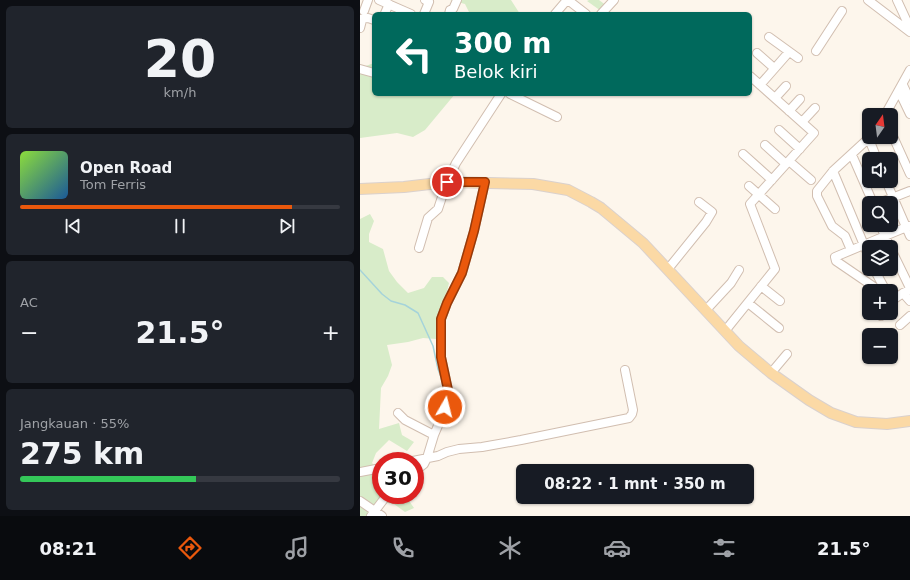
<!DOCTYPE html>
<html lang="id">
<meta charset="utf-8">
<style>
:root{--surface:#171b24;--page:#20242c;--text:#f1f3f6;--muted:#9ea1a6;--line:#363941;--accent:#ea580c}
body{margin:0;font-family:"DejaVu Sans",sans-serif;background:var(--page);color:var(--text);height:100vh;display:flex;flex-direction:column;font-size:15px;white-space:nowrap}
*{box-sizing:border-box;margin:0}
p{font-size:13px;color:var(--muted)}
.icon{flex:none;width:22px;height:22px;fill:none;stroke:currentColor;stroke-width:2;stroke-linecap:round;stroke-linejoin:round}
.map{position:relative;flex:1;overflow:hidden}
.details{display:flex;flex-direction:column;gap:6px;padding:6px;background:#0d0f14;width:360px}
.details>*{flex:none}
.banner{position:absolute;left:12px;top:12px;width:380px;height:84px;border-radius:6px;box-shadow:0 1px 3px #0004;background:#00695c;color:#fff;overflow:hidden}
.needle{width:26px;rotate:14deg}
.buttons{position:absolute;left:502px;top:108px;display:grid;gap:8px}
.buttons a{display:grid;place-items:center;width:36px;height:36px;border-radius:6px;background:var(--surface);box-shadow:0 1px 3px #0004;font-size:20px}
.speed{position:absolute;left:12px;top:452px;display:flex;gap:8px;font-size:20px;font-weight:700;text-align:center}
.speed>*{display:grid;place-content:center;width:52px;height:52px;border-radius:50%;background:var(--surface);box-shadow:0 1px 3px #0004;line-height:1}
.speed .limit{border:6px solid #d22;background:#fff;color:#111}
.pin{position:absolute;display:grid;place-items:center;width:34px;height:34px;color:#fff;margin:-17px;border:2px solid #fff;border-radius:50%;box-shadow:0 1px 4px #0007}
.me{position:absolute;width:44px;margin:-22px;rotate:8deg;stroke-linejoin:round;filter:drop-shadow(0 0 3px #0008)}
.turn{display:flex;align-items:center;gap:14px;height:84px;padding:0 16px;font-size:18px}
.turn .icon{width:52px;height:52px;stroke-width:2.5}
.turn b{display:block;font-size:28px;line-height:34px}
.big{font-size:30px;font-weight:800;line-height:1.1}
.details .tile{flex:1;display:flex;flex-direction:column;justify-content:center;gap:6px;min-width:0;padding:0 14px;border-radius:6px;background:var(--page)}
.details .dial{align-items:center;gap:0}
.dial b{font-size:52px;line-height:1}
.song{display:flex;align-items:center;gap:12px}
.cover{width:48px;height:48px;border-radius:6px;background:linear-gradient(135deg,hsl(90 70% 55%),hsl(210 70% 35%))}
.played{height:4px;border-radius:2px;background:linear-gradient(90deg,var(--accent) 85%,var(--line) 85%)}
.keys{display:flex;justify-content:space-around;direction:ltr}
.heat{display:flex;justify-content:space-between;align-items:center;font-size:22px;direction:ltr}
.charge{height:6px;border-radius:3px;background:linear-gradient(90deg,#34c759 55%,var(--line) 0)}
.trip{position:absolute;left:156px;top:464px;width:238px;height:40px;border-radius:6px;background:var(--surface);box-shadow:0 1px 3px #0004;font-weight:800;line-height:40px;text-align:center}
.tab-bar{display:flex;height:64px;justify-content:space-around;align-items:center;background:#090b0e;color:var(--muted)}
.tab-bar .icon{width:28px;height:28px}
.tab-bar .on{color:var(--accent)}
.tab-bar b{font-size:18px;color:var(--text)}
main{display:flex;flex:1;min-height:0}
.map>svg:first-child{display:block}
</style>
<main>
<section class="details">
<div class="tile dial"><b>20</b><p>km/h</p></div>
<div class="tile">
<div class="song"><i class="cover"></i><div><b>Open Road</b><p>Tom Ferris</p></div></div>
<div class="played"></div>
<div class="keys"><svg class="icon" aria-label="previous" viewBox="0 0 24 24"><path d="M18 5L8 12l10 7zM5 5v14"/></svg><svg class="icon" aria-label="pause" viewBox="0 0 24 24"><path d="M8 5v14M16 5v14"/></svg><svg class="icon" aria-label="next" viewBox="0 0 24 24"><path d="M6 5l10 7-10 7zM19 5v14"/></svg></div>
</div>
<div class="tile"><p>AC</p>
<div class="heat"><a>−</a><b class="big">21.5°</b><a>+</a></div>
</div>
<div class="tile"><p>Jangkauan · 55%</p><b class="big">275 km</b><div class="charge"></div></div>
</section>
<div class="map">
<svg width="550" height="516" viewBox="0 0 550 516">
<rect width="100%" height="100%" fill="#fdf6ec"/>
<path fill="#d8ecc9" d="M90,0H151L160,14H110L105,4Z
M229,0H239L247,6L241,11L227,1Z
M14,63V94H95L65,130L53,137L37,133L0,138V68Z
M10,214L14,221L9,234V242L23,249L29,271L37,282L48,293L64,288L72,277H83L89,283L76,339L63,338L48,342L27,345L32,365L28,376L21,388L19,429L39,423L42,435L54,442L47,451L29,440L16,453L12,463L21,472V495H45L54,508L45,512L34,504L22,502L7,516H0V219Z"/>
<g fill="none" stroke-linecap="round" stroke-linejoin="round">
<path stroke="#a5d3da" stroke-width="1.5" d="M0,270L22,294L31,301L45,305L58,313L73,346L78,369L82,380"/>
<defs>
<path id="minor" d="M19,0L51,14
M208,0L226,14
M508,0L550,32
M537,0L550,28
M4,11L8,0
M25,13L29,4
M64,14L69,2L65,0
M89,14L90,10L93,9L97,0
M195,14L207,0
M241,14L254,0
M0,19L8,18L14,20
M0,28L2,20
M409,37L438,58
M456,51L482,11
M397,53L414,68
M0,69L14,73
M400,85L429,52
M543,85L550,100
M539,91L550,114
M150,94L197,117
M415,98L426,86
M429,111L440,99
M525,115L550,70
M442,122L455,108
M419,130L440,149
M531,132L550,174
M509,139L517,159
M405,145L426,164
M383,154L412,180
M492,155L513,203
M429,161L451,180
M473,171L509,257
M526,181L550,236
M389,186L415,209
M519,203L550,191
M520,225L525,236L549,226
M59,248L68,218L78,209L87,182L96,163L141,94
M531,249L550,288
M491,250L485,236L472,226L457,196V191L473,171L510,137
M308,269L346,222L352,212L339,202
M514,269L526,291
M401,286L420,301
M520,291L476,261L475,257L525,236L530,247
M543,293L550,301
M531,298L533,300L543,293L550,290
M388,303L419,328
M346,310L371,283L379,270
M521,316L523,313
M540,325L550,316
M365,331L415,269L390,204L454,133L390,76
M411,373L427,354
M38,413L45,420L74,435
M53,461L78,456L87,452L99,449L122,447L161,440L269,418L272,414L273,410L265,370
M55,471L64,464L67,458L74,435L80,421L87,398L88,390L81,357V319L87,303L102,273L114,231L125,182
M0,472L21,468
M0,501L22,516
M11,516L27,495"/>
<path id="major" d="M0,189L44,187L87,182L173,184L208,190L231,202L241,208L283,243L379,346L411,373L449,400L471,413L496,422L527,424L550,421"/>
</defs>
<use href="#minor" stroke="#d1beb0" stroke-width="10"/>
<use href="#major" stroke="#dad1cd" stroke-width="12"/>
<use href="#minor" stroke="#fff" stroke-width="8"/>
<use href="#major" stroke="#fbd9a5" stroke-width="10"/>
</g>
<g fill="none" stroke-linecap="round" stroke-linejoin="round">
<defs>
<path id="route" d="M85,407L88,390L81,357V319L87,303L102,273L114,231L125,182H87"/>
</defs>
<use href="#route" stroke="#983908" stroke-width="10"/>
<use href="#route" stroke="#ea580c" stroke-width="7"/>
</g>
</svg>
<div class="buttons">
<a><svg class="needle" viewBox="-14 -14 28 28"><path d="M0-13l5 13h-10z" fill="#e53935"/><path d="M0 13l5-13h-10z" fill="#9ea1a6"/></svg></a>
<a><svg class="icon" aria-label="sound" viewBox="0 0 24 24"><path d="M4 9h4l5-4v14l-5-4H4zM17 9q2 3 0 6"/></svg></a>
<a><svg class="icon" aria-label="search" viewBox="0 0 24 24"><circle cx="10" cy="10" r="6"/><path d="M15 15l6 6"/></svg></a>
<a><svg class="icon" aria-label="layers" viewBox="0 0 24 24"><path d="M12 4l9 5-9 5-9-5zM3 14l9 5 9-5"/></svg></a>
<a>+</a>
<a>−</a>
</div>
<div class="speed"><div class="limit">30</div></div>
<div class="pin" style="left:87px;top:182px;background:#d93025"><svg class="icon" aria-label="arrive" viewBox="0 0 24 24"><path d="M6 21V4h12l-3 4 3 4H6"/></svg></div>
<svg class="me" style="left:85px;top:407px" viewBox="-20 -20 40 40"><circle r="17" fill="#ea580c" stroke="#fff" stroke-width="3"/><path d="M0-11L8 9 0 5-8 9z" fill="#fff"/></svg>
<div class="trip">08:22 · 1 mnt · 350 m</div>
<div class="banner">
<div class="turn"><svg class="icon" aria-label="left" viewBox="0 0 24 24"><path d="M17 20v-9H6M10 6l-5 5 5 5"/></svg><div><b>300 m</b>Belok kiri</div></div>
</div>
</div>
</main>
<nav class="tab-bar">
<b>08:21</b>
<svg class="icon on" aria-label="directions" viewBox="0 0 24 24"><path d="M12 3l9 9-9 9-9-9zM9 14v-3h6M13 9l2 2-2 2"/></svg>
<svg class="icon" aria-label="music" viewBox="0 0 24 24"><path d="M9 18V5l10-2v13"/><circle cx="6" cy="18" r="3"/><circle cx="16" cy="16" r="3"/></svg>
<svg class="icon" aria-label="phone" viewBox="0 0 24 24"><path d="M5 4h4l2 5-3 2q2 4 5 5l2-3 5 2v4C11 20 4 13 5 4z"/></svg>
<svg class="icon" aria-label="climate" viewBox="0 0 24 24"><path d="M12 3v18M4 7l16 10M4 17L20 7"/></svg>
<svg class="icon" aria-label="car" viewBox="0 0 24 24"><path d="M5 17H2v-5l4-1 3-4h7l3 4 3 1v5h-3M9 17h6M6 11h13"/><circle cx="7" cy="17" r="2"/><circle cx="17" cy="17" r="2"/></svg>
<svg class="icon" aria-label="filters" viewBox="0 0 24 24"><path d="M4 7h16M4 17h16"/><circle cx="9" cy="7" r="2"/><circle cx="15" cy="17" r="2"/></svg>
<b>21.5°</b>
</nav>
